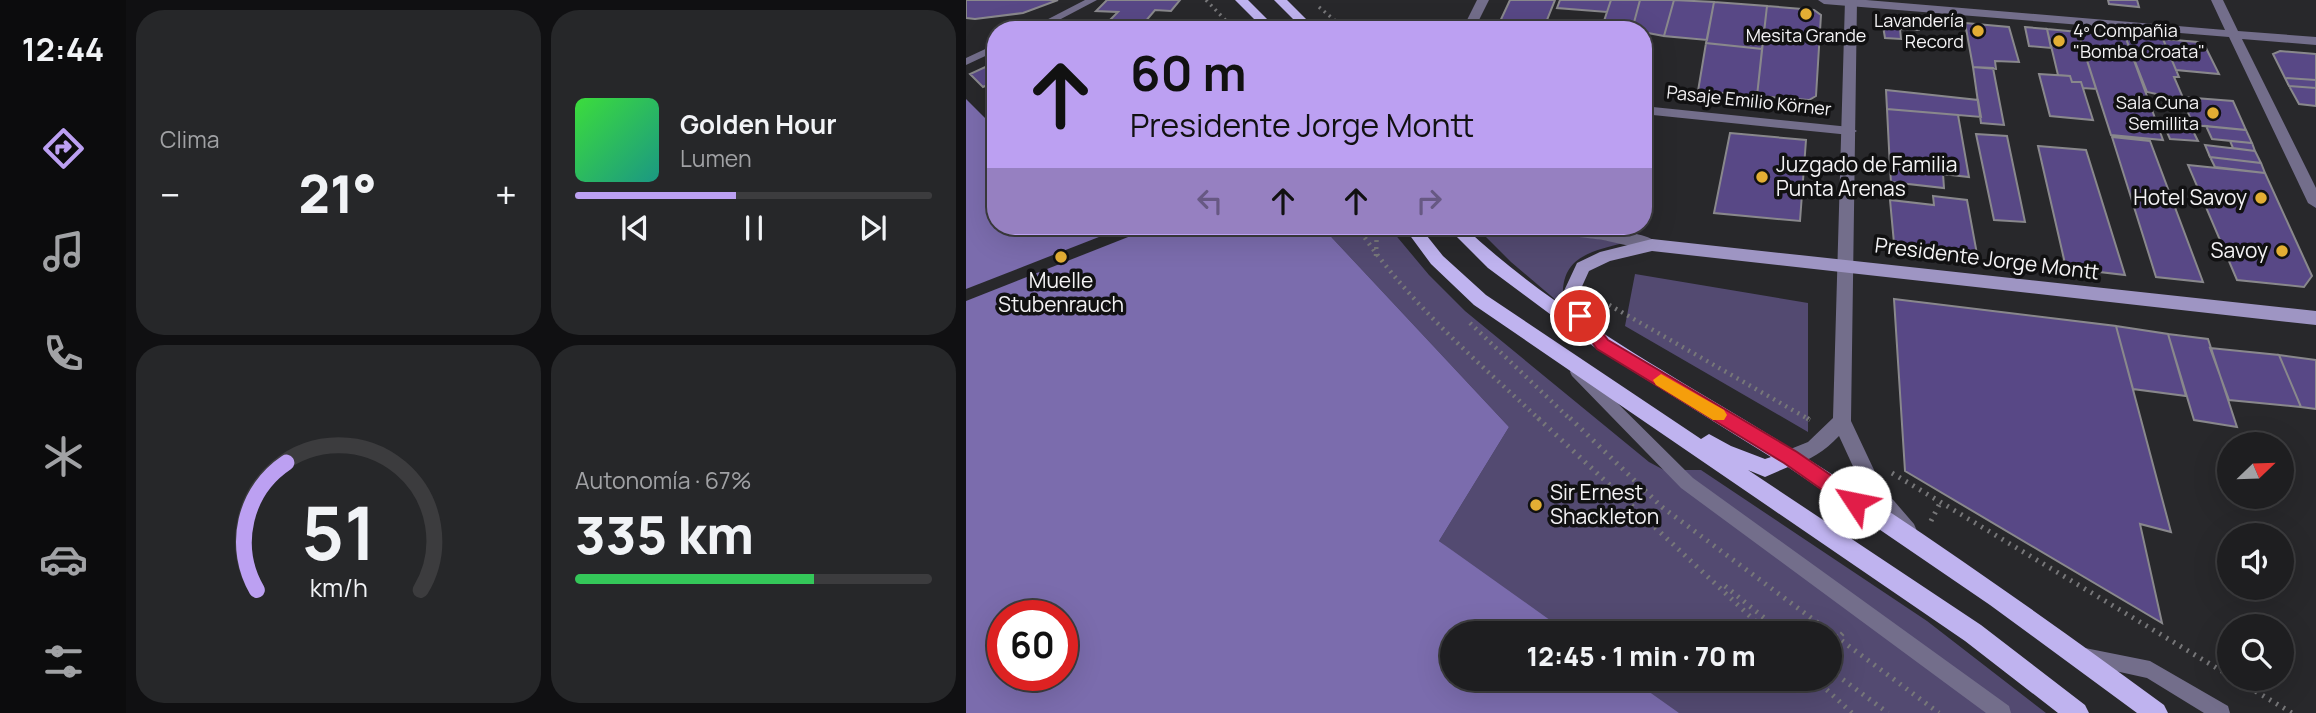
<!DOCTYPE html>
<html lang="es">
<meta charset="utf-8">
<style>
:root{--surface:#1e1e20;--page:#262729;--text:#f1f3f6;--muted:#a1a2a5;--line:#3c3c3e;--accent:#bca0f2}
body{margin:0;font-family:Manrope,sans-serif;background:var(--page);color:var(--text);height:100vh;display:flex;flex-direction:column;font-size:26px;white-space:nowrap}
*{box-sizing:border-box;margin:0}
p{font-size:23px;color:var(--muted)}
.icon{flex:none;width:38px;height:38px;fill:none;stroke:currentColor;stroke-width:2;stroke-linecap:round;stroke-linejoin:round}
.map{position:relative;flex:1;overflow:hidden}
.side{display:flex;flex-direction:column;gap:10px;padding:10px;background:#101012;width:840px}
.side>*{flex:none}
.guide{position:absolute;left:21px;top:21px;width:665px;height:214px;border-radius:28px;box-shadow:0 7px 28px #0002,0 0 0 2px var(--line);background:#bca0f2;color:#111;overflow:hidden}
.needle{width:46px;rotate:67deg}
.buttons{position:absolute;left:1251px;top:432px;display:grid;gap:14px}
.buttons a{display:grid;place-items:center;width:77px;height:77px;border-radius:50%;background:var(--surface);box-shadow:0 7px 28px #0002,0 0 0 2px var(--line);font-size:35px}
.speed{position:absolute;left:21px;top:600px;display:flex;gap:14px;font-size:35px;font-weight:700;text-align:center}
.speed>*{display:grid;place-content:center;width:91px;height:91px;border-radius:50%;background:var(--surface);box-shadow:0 7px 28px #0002,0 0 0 2px var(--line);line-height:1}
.speed .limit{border:10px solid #d22;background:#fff;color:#111}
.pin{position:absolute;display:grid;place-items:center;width:60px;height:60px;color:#fff;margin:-30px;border:4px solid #fff;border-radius:50%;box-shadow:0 2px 7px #0007}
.me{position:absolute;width:77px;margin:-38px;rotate:304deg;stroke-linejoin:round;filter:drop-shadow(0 0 5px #0008)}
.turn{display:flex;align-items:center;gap:24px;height:147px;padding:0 28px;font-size:32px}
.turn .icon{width:91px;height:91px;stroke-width:2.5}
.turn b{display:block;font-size:49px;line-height:60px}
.lanes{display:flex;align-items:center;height:66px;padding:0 28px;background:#0003;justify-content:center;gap:35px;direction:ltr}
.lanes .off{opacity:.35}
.big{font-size:52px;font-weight:800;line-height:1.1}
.side .tile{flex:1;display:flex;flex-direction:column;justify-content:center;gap:10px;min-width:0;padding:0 24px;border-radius:28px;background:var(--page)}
.side .dial{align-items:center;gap:0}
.dial svg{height:182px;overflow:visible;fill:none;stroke:var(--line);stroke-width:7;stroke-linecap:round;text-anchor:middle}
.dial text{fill:var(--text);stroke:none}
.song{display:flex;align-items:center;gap:21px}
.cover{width:84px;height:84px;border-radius:10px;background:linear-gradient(135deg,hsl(120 70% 55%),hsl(170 70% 35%))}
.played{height:7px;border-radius:4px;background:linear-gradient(90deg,var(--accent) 45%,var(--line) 45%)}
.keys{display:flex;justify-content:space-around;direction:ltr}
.heat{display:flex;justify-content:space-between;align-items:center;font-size:38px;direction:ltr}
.charge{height:10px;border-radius:5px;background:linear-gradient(90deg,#34c759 67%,var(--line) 0)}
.side .tiles{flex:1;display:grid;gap:10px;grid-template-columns:repeat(2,1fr)}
.trip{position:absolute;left:474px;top:621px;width:402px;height:70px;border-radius:35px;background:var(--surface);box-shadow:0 7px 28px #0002,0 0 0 2px var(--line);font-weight:800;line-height:70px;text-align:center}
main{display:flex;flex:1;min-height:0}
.dock{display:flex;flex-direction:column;width:126px;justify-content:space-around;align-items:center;background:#0c0c0d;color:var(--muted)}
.dock .icon{width:49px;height:49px}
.dock .current{color:var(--accent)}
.dock b{font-size:32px;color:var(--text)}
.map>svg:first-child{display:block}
</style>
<main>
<nav class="dock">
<b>12:44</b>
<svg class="icon current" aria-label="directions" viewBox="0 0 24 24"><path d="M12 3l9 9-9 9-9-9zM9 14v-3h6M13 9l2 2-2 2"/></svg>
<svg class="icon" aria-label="music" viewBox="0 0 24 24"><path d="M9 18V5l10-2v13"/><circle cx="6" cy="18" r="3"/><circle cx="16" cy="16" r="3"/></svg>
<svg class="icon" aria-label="phone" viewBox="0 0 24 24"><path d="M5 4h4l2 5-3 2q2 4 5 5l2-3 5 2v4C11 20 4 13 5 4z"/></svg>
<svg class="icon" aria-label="climate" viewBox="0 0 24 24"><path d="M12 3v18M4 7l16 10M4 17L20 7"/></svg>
<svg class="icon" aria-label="car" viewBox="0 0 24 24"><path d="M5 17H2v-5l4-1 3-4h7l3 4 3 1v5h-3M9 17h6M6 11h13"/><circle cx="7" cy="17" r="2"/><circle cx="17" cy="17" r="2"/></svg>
<svg class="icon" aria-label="filters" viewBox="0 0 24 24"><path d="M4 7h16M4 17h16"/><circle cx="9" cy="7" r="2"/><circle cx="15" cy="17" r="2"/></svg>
</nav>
<section class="side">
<div class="tiles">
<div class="tile"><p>Clima</p>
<div class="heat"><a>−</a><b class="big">21°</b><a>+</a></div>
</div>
<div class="tile">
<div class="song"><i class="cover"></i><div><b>Golden Hour</b><p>Lumen</p></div></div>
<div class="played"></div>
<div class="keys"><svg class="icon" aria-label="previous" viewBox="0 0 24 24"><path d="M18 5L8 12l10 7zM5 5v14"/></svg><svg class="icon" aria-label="pause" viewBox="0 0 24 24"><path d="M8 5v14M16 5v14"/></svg><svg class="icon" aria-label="next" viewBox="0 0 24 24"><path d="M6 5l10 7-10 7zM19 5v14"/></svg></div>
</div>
<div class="tile dial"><svg viewBox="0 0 100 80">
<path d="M14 69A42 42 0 1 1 86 69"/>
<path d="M14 69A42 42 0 0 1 27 13" stroke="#bca0f2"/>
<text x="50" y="56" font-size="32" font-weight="700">51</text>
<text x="50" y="72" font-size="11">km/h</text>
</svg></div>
<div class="tile"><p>Autonomía · 67%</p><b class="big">335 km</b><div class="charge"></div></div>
</div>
</section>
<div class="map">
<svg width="1350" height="713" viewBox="0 0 1350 713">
<rect width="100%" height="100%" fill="#28282b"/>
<path fill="#534a71" d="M355,226H422L463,275L499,311L683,462L698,470H735L961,621L1080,713H695L651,679H864V634L593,633L473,541L543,427Z
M509,226H547L658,243C619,252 591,260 598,307L545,262Z
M669,274L842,303V432L659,326Z"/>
<path fill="#7b6cad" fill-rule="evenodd" d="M0,99L30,129V226H355L543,427L473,541L602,633L486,634V679H665L713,713H0ZM37,616H96V676H37Z"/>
<path fill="#28282b" d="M161,226H190L0,301V289Z"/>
<path fill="#584886" stroke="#89888c" stroke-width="2" d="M0,0H92L57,13L9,19L0,18Z
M141,0H214L205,11L189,10L179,22L144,20L152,12L130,11Z
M544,0H589L581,20L636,26L635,30H530Z
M594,0H645L641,12L591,8Z
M645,0H674L666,30H635Z
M674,0H708L698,36L666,30Z
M708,0L748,2L741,40L698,36Z
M1142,0H1171L1173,7L1143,4Z
M748,2L801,6L796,49L740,43Z
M801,6L848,10L855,15L850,96L843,100L791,96Z
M921,18L952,21L953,30L934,29L935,39L919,38L916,20Z
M999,23L1043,27L1053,62L1029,61L1030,69L1007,67Z
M1059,27L1081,29L1085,48L1063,46Z
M1081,29L1112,32L1130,89L1117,88L1115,82H1106L1104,76L1092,75Z
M1112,32L1159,36L1197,140L1145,135Z
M1159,36L1197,39L1213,77H1208L1218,100L1181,92Z
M1197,39L1232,42L1239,46L1253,74L1210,70Z
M740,43L796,49L791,96L732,91Z
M1314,51L1350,54V80L1319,78L1307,54Z
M30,62V81L17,87L4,74Z
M1007,67L1027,68L1038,125L1015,123Z
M1073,74L1104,76L1106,82H1115L1127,120L1084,116Z
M1319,78L1350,80V88L1323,86Z
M1323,86L1350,88V106L1333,104Z
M920,90L1012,100L1015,117L921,109Z
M1216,97L1267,101L1280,130L1227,125Z
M921,109L992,115L1003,177L924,168Z
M1198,125L1225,127L1232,141L1204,139Z
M1240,126L1280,130L1286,143L1246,139Z
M764,133L840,140L834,221L748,213Z
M1010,134L1041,136L1059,222L1028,220Z
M1146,137L1184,141L1237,282L1190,277Z
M1264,141L1286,143L1289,151L1267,148Z
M1239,145L1289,151L1295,163L1244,157Z
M1072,146L1120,150L1159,275L1100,268Z
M1244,157L1295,163L1299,173L1249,167Z
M1222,165L1299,173L1346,276L1338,287L1271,280Z
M924,168L977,174L978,188L925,182Z
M967,196L1001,200L1011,254L928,243L924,200L968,205Z
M928,299L1150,326L1205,532L1174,524L1196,623L939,471Z
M1150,326L1202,334L1220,396L1167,389Z
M1202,334L1242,339L1271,427L1228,420Z
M1244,348L1313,355L1335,407L1263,400Z
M1313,355L1350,360V409L1335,407Z"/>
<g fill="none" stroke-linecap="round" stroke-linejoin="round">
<path stroke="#777779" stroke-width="3.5" stroke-dasharray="2 4.5" stroke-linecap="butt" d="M240,0L269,30
M353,7L380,30"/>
<path stroke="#777779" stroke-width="4.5" stroke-dasharray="2 5" stroke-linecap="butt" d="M391,226C439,300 510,360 574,420
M410,256L411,226
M631,298L844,420
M504,323L605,420"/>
<path stroke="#777779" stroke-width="5" stroke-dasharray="2 6" stroke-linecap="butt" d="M572,418L803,634
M604,418L696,507L973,713
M841,418L845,421
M926,473L1264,676
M965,521L974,503
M759,586L818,634
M864,646L881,629
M864,670L922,713
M849,679L886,713
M1269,679L1326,713"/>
<path fill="#736e8b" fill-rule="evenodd" d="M119,0H131L74,30H61Z
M30,44V51L0,65V58Z
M611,366L616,368L727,478L1043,706L1045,713H1020L715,488L606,376L604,372L606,368Z
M1119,648L1184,661L1262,706L1264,713H1238L1181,678L1113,663L1110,657L1113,651Z"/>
<path fill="#736e8b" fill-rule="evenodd" d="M852,0H900L1259,30L1245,0H1257L1272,31L1350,37V45L1276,39L1350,188V208L1342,203L1263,37L858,4Z
M677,106L884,127L891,131L884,135L677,114Z
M566,226C589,225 681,227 694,245L686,251L637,240L574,232Z"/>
<path fill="#736e8b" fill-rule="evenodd" d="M511,0H523L508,30H496Z
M879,0H891L885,421L916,487L948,524L951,531L948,538L941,541L934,538L902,499L873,436C858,452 845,459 824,467L817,464L814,458L817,452L842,442L867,418Z"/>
<path fill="#9e95c3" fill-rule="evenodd" d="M686,239L1350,311V325L686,251L644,261L623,271L613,293L621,313L641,339L638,344C618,351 603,308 597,293L611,263L634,252Z"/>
<path fill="#bfb3ef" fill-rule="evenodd" d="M269,0H282L312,30H299Z
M308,0H321L351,30H338Z
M437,226H453L477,256L520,295L735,439L743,434L765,446L799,459L805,457L631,349L522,268L480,226H497C596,319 717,380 831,452C957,531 1078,617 1198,705L1202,713H1171L1024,605L822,467L799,477L782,470L1015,625L1119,705L1123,713H1092L999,641L508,305L465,264Z"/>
</g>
<path fill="#e11d48" stroke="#92132f" stroke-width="2" d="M614,310L620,312L642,340L831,452L895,496L898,502L895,508L889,510L882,508L818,463L631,349L607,316Z"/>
<path fill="#f59e0b" d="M695,374L758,410L761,415L758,420H747L690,385L687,380Z"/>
<g fill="#e3ae34" stroke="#111112" stroke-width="2.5">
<circle cx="840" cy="14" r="7"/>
<circle cx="1012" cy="31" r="7"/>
<circle cx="1093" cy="41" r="7"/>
<circle cx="1247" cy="113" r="7"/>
<circle cx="796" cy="177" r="7"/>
<circle cx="1295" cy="198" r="7"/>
<circle cx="1316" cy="251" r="7"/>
<circle cx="95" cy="257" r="7"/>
<circle cx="570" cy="505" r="7"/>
</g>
<g text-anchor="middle" stroke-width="7" stroke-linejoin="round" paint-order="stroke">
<g font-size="18" fill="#f4f3f5" stroke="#111112" text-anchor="end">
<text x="998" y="27">Lavandería<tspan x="998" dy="21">Record</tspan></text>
<text x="1107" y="37" text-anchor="start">4º Compañia<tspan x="1107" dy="21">"Bomba Croata"</tspan></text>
<text x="840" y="42" text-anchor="middle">Mesita Grande</text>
<text x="1233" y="109">Sala Cuna<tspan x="1233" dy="21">Semillita</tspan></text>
</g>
<g font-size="18" fill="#f4f3f5" stroke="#111112">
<text transform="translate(783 101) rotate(6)" y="6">Pasaje Emilio Körner</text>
</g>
<g font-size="21" fill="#f4f3f5" stroke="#111112" text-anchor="start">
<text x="810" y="172">Juzgado de Familia<tspan x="810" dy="24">Punta Arenas</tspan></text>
<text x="1281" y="205" text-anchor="end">Hotel Savoy</text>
<text x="1302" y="258" text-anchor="end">Savoy</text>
<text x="95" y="288" text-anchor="middle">Muelle<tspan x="95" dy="24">Stubenrauch</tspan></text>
<text x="584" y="500">Sir Ernest<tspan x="584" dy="24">Shackleton</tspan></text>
</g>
<g font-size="21" fill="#f4f3f5" stroke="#111112">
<text transform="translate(1021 259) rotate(7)" y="7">Presidente Jorge Montt</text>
</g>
</g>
</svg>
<div class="buttons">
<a><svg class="needle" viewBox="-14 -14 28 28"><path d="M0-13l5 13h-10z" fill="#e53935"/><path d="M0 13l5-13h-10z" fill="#a1a2a5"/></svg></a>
<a><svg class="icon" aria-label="sound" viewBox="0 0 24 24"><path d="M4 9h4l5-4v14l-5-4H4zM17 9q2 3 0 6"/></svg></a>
<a><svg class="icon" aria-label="search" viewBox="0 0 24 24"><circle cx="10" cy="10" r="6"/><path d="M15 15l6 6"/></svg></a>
</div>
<div class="speed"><div class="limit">60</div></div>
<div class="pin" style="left:614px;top:316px;background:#d93025"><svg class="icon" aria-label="arrive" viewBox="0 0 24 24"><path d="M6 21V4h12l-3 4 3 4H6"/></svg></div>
<svg class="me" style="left:889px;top:502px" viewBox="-20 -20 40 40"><circle r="19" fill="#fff"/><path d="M0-13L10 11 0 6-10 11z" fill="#e11d48"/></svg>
<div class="trip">12:45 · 1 min · 70 m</div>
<div class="guide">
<div class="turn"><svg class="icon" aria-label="ahead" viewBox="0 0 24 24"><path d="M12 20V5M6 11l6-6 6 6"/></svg><div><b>60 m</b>Presidente Jorge Montt</div></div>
<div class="lanes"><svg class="icon off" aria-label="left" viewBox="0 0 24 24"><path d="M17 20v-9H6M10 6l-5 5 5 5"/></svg><svg class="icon" aria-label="ahead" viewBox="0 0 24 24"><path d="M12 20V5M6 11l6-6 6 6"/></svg><svg class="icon" aria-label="ahead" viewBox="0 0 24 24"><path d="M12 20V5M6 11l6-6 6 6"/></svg><svg class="icon off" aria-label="right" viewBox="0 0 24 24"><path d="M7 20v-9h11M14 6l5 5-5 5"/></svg></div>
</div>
</div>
</main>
